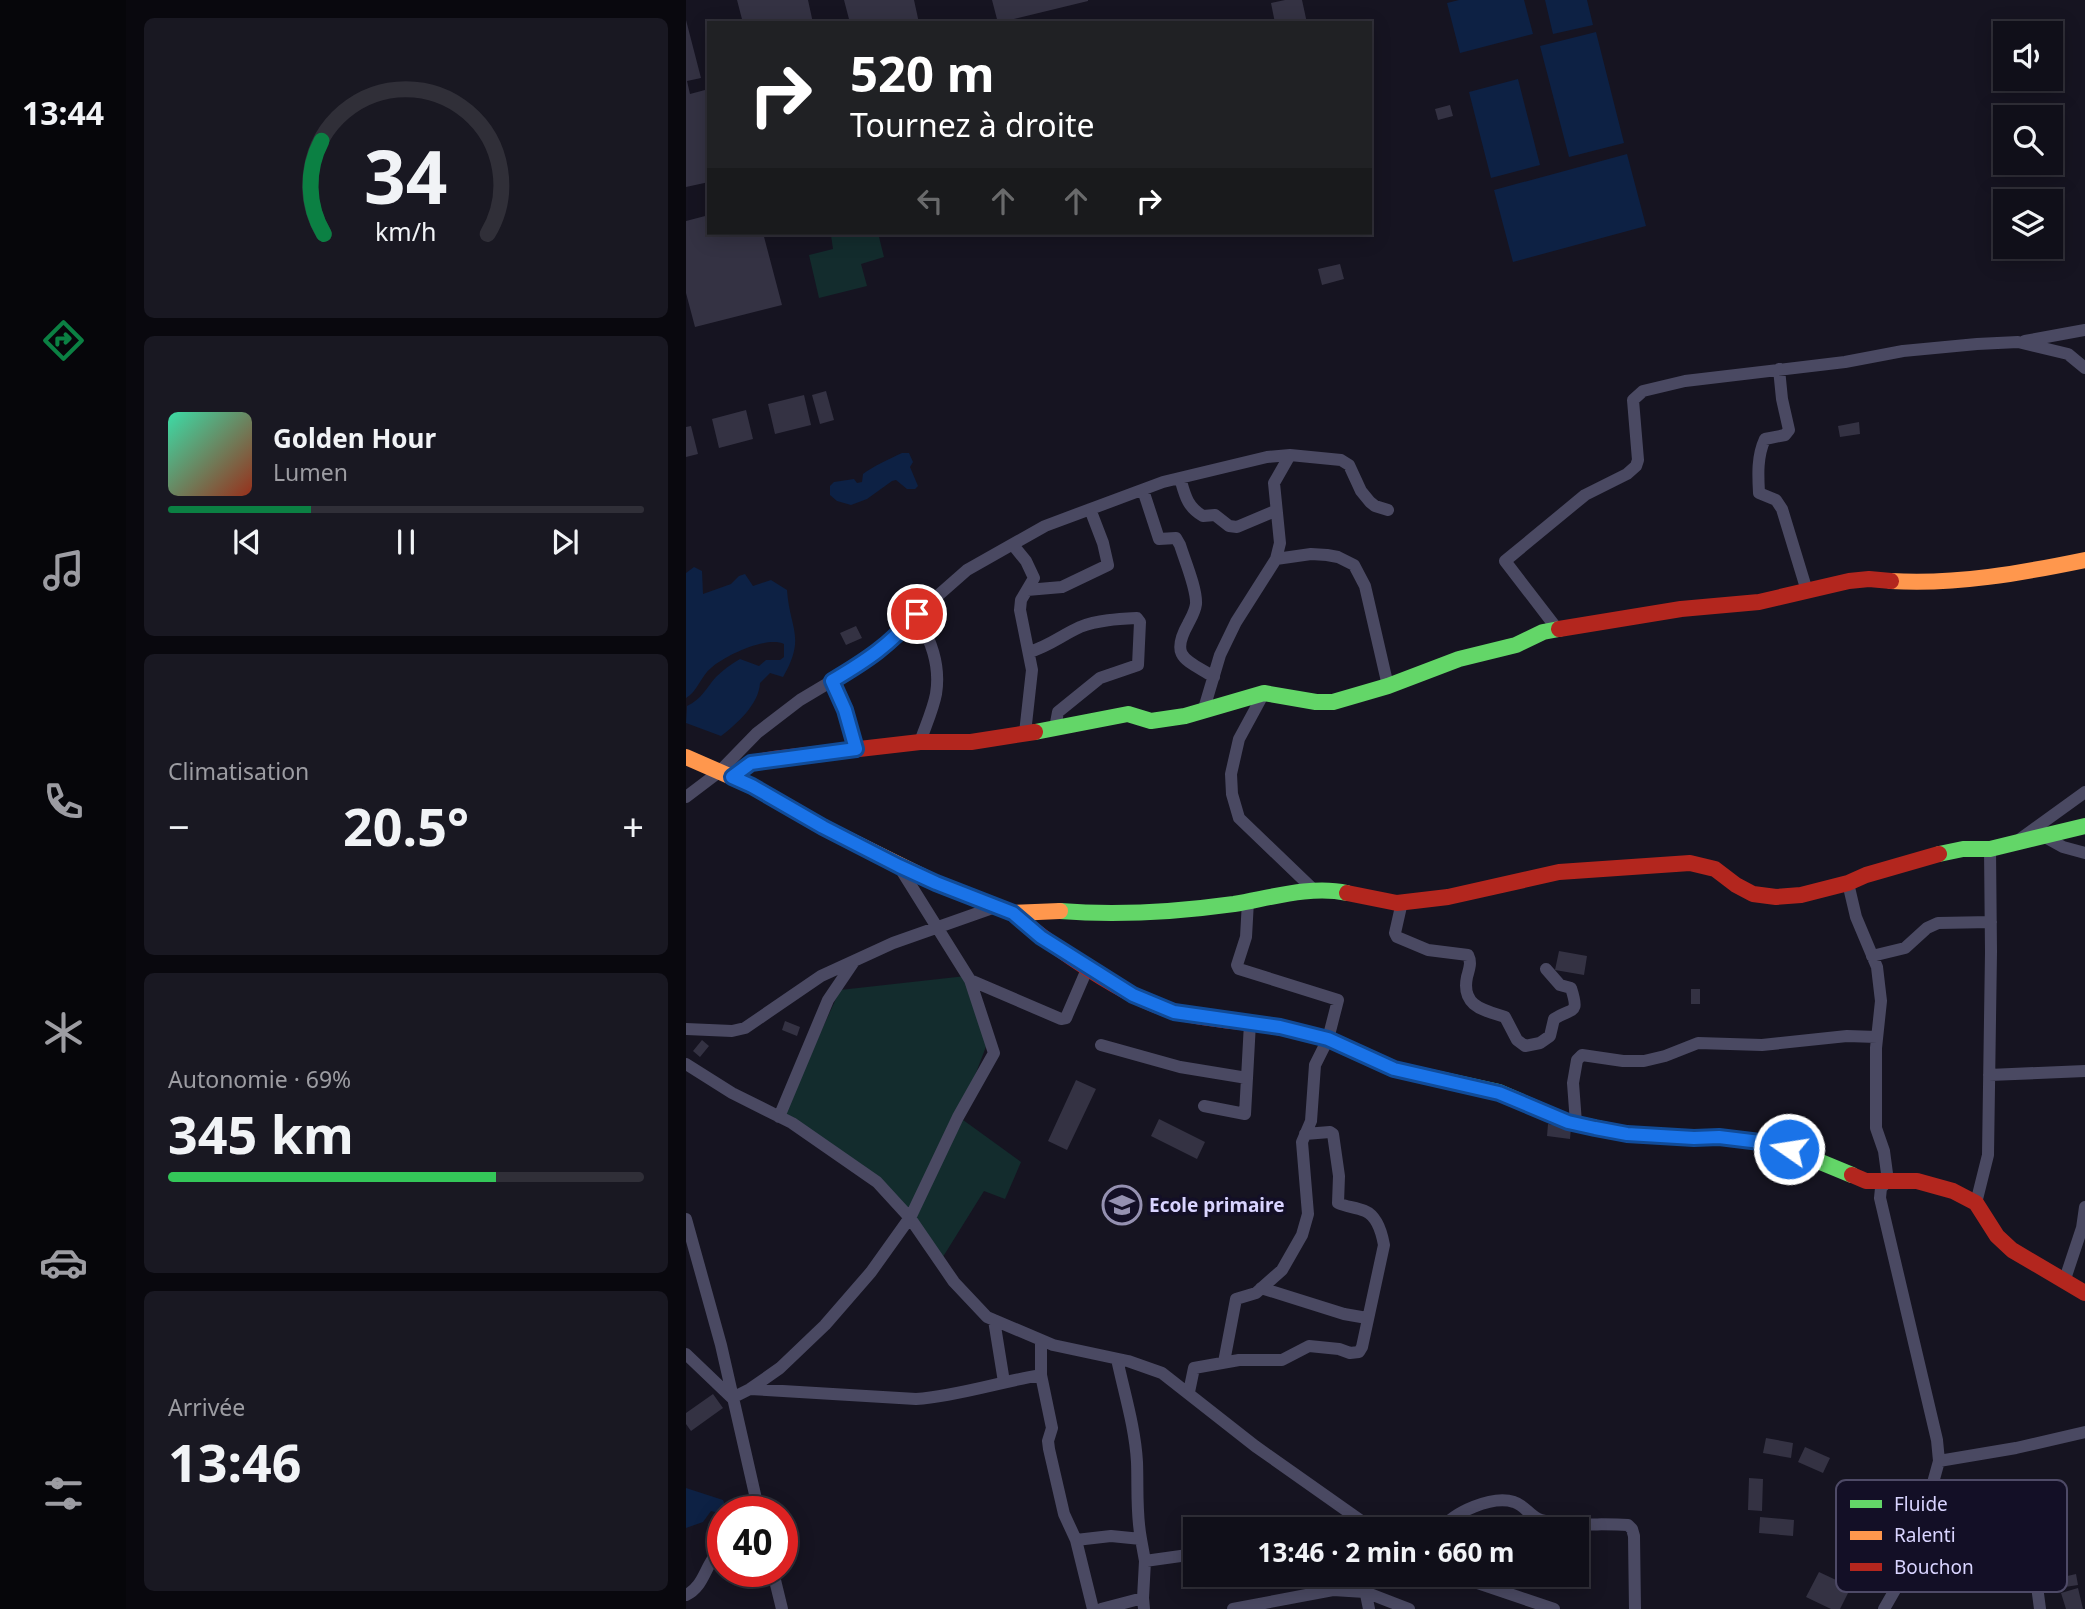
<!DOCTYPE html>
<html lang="fr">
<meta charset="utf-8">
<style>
:root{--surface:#100f19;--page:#191822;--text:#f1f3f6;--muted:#9c9ca2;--line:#302f38;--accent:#0b8043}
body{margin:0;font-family:"Noto Sans",sans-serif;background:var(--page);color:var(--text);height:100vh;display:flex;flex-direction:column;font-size:26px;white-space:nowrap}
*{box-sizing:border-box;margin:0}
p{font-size:23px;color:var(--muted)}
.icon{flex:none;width:38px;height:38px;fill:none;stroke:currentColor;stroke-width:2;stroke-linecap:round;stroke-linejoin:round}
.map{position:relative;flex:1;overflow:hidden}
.sheet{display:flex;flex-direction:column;gap:18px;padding:18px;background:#09080e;width:560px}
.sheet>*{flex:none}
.top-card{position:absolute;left:21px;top:21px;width:665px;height:214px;border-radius:0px;box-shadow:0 4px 18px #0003,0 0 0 2px var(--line);background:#202124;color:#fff;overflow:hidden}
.fabs{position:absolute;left:1307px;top:21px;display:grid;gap:14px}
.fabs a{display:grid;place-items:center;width:70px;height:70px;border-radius:0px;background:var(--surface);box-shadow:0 4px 18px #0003,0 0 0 2px var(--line);font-size:35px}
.speed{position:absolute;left:21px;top:1496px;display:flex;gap:14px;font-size:35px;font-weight:700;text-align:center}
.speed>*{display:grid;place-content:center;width:91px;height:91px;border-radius:50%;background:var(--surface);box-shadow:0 4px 18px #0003,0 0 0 2px var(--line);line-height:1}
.speed .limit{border:10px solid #d22;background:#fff;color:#111}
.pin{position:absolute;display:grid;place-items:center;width:60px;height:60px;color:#fff;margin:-30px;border:4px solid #fff;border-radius:50%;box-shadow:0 2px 7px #0007}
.me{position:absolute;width:77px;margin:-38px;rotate:283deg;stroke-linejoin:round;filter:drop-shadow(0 0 5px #0008)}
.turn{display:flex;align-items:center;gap:24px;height:147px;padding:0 28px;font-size:32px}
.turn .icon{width:91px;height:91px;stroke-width:2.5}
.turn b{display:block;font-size:49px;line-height:60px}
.lanes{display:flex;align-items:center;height:66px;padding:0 28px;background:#0003;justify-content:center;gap:35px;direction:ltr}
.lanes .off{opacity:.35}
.big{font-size:52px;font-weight:700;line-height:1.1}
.sheet .tile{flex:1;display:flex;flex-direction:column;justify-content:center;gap:10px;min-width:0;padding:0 24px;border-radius:10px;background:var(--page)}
.sheet .dial{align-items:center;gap:0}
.dial svg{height:182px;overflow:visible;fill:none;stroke:var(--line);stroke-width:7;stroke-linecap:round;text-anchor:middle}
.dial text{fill:var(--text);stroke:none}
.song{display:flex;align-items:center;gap:21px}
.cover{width:84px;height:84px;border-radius:10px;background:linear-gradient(135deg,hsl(160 70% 55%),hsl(10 70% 35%))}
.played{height:7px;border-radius:4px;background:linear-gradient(90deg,var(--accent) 30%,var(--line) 30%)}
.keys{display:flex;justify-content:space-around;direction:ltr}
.heat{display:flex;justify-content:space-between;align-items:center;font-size:38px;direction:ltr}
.charge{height:10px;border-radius:5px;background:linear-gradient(90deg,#34c759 69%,var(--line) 0)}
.trip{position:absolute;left:497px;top:1517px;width:406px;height:70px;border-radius:0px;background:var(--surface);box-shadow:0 4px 18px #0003,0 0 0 2px var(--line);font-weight:700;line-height:70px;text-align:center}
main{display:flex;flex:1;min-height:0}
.dock{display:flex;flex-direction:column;width:126px;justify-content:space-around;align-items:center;background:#06060a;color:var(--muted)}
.dock .icon{width:49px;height:49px}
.dock .selected{color:var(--accent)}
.dock b{font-size:32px;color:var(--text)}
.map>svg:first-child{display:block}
</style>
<main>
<nav class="dock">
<b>13:44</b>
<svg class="icon selected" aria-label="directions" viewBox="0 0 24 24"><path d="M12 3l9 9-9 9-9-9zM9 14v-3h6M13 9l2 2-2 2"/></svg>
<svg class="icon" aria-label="music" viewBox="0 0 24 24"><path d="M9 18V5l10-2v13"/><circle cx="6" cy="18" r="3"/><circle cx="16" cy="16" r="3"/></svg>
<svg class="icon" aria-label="phone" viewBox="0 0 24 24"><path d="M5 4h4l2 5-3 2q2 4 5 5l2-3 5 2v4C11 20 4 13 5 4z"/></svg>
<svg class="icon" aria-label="climate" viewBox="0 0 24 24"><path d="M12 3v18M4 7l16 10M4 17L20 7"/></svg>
<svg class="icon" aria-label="car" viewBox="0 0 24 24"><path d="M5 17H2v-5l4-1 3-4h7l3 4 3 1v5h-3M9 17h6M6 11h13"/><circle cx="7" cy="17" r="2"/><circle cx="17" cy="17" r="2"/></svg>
<svg class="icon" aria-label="filters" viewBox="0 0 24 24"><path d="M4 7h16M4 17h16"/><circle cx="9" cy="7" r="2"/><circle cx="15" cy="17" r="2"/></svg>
</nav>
<section class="sheet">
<div class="tile dial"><svg viewBox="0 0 100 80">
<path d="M14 69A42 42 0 1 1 86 69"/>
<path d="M14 69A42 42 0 0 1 13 28" stroke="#0b8043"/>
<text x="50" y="56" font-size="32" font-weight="700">34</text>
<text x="50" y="72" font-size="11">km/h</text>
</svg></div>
<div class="tile">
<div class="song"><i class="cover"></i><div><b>Golden Hour</b><p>Lumen</p></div></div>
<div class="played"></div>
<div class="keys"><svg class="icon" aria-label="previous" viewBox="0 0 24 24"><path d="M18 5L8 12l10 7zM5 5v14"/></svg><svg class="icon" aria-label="pause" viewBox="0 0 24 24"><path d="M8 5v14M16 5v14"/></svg><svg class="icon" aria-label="next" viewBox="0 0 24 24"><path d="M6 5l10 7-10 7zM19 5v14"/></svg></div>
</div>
<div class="tile"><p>Climatisation</p>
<div class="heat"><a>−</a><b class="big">20.5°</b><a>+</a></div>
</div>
<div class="tile"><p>Autonomie · 69%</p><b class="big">345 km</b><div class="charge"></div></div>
<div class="tile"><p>Arrivée</p><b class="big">13:46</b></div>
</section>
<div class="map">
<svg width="1399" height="1609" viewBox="0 0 1399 1609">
<rect width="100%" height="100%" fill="#161421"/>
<path fill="#132c2d" d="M155,233H192L198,257L175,264L181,286L133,298L123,255L147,249L145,235Z
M280,976L306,1031L273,1117L335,1162L319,1199L298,1191L255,1260L202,1186L97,1115L154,990Z"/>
<path fill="#0d2144" d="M773,0H838L847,34L774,53L761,3Z
M859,0H901L907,25L867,34Z
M910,32L938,143L883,157L854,46Z
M832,79L854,165L805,178L783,92Z
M941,154L960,226L827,262L808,190Z
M216,453H223L227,462L224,467L232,486L229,489H221L210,480L206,481L181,499L165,505L151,501L144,495V486L148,482L168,479L171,483L176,482L177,474C186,467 205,458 216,453Z
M8,567L16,571L17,594L45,584L53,576L59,574L67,586L85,580L101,590C104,630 120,637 97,677L84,673L74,683C73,704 51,724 35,736L0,723L1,706C16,699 20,688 30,677C37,670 45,664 54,659L73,666L80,660H94L98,657V644C81,636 40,655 25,668C15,676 11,692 0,698V573Z
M0,1488L37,1500L42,1512H37V1522L31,1518L29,1512L25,1511L17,1522L0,1528Z"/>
<path fill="#343243" d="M51,0H122L127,23H57Z
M158,0H228L233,23H164Z
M306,0H402V1L312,23Z
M599,0H616L621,23H589L585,3Z
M0,20L15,78L1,81L4,94L19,90L23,106V182L0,187Z
M764,105L767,116L752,120L749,109Z
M23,215V233H77L96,305L9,327L0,293V221Z
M654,264L658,279L636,285L632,269Z
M140,391L148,420L134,424L126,395Z
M118,395L125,425L89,434L82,404Z
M60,410L67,439L33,448L26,419Z
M1173,422L1174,434L1154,437L1152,426Z
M5,426L12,454L0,457V427Z
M170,626L176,638L160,645L154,633Z
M873,951L901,956L898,975L869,970Z
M1005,989H1014V1004H1005Z
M99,1021L114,1027L111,1036L96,1030Z
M16,1040L23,1046L14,1057L7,1051Z
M390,1080L410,1089L381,1150L362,1141Z
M473,1119L519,1142L511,1159L465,1136Z
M862,1124L885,1127L884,1139L861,1136Z
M27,1394L37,1408L5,1431L0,1424V1413Z
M1080,1438L1107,1443L1105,1458L1077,1453Z
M1119,1447L1144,1458L1137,1473L1112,1462Z
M1063,1478L1077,1479L1076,1511L1062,1510Z
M1074,1517L1108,1520L1107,1536L1073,1533Z
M1133,1572L1165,1587L1154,1609H1145L1120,1597Z
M1390,1574L1392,1585L1379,1587L1377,1577Z
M1392,1588L1397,1609H1380L1375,1593Z"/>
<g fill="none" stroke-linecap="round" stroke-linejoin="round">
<path stroke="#4a4962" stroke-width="12" d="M1339,341L1399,330
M1093,369L1096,399L1103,430L1099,435L1079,439C1071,456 1072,475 1073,493L1090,500L1096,509L1121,591
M494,478C499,495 501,507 517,516L529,515L543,526L551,527L589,511
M457,490L473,539L490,538L494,545C499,561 511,589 510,604C509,612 505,618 502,624C483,658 501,660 528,677
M327,545L340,561L348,578L335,600L334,610L346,670L339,733
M590,559L625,554L641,555L652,557L668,565L679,586L702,686
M341,590L376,587L422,565L417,543L404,509
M231,614C244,640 255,664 250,694C247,710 239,727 234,742
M872,630L819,561L899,495L941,474L950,466L952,460L947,400L957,391L999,381L1159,362L1217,351L1291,344L1332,342L1382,354L1399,368
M343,652C362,647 376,635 394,627C412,620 432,619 451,618L454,622L452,665L414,678L372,712L369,728
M146,681L159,710L170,749
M578,693L553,739L545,774L546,794L553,818L629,891
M517,712L534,655L550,622L590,559L594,543L588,483L604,455
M0,797L33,772L71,733L114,700L181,660L204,643L231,614L281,570L359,526L477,482L581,457L604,455L655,460L663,465L675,491L684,502L689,506L702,510
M1359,837L1377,847L1399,853
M1334,839L1399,792
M1162,883L1170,917L1191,967L1195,1001L1190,1048V1128L1198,1151L1202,1181L1195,1188L1194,1198L1251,1440L1253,1461L1225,1562L1198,1609
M716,902L709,933L711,937L742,950L782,955C786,963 783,969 781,977C775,1006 797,1010 819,1017L831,1040L839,1046L854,1043L864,1036L868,1019C886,1007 894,1016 885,988L874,985L860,969
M1186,956L1219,948L1241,928L1252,923L1305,922
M284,980L375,1019L380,1018L402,967
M0,1029L46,1031L59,1028L135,976L207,943L312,906
M415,1045L494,1067L561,1078L564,1023
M0,1064L46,1093L106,1123L191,1182L224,1218L268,1282L301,1317L367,1345L442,1361L476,1373L569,1446L688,1530
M1303,1075L1399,1071
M518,1106L559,1114L561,1078
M93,1117L142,1000L167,963
M890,1123L887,1083L891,1060L896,1055L937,1061H958L979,1056L1012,1043L1076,1045L1161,1036L1191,1037
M1290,1203L1302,1155L1305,952L1304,849
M0,1219L35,1345L73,1512
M1378,1282L1396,1228L1399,1207
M575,1288L658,1314L681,1318
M308,1320L318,1382
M355,1341V1375L366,1428L362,1441L363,1449L378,1514L390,1540L425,1536L455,1539C450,1513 452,1488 451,1462C449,1427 438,1392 431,1359
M0,1354L46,1398L64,1389L94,1368L139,1325L185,1272L225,1216L272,1117L308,1053L284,980L214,868
M538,1362L550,1299L570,1293L596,1270L616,1235L622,1214L616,1142L625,1121L629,1065L642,1039L652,1000L553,969L551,965L560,937L562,901
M64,1389L230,1399C272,1396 313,1382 355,1375
M503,1392L508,1368L553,1360H596L623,1346L653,1349L664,1353L673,1352L676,1347L698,1245C696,1234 691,1216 679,1211C670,1207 660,1207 652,1203L653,1176L647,1134L644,1132L619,1134
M1253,1461L1330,1448L1399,1432
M755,1530C767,1512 807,1495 828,1502C839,1505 844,1517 855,1520C882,1527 914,1523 942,1525L946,1529L948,1536L949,1609
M455,1539L459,1561L457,1598L458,1609
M390,1540L407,1609
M459,1561L509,1554
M1225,1562L1302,1577L1340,1575L1348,1579L1351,1586L1354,1609
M87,1572L96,1609
M676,1575L683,1609
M768,1575L868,1609
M0,1595C20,1586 19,1560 37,1549
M415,1609L457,1598
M547,1609L647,1590L679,1592L723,1609"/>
<path stroke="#63d668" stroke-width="16" d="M349,732L442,714L465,721L499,716L578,693L630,702H647L702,686L773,659L830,645L857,632L873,629
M1253,854L1277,849H1304L1399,826
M374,911C433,916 490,912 548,904C584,898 625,885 661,893
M610,1031L642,1039L708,1069L813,1092L882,1122L941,1134L1008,1138L1033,1137L1074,1142L1103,1149L1166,1175"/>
<path stroke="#ff974d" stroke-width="16" d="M1205,581C1270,585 1336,573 1399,560
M0,757L66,786L137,827L250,883L327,913L374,911"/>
<path stroke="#b3261e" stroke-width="16" d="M873,629L995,609L1073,602L1163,581L1183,579L1205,581
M46,777L65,763L87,759L234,742H285L349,732
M661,893L711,903L762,897L873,872L1004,863L1029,869L1050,885L1067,894L1090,897L1115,895L1162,883L1180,875L1253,854
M327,913C367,947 437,997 487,1011C527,1022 570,1021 610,1031
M1166,1175L1180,1181H1231L1267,1191L1290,1203L1311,1236L1326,1250L1399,1293"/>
</g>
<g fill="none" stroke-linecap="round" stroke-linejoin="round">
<defs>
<path id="route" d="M231,614C202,646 183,659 146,681L159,710L170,749L65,763L46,777L66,786L137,827L213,866L250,883L327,913L355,937L447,995L488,1012L594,1027L642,1039L708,1069L813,1093L882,1122L909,1128L941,1134L1008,1138L1033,1137L1074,1142L1103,1149"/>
</defs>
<use href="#route" stroke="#114b97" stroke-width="18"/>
<use href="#route" stroke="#1a73e8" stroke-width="12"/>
</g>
<defs>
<symbol id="school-ring" viewBox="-11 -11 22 22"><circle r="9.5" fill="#130f26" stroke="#9591b1" stroke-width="1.5"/><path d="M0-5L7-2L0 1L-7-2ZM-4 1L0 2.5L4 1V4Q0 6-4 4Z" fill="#9591b1"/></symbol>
</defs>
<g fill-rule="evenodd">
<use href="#school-ring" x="414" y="1183" width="44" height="44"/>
</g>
<g text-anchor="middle" stroke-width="7" stroke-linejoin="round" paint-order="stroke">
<g font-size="19" font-weight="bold" fill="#d9d4ff" stroke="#130f26" text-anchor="start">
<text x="463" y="1212">Ecole primaire</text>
</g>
</g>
<rect x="1150" y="1480" width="231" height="112" rx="10" fill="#130f26" stroke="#4e4a67" stroke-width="2"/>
<rect x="1164" y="1500" width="32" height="8" fill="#63d668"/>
<rect x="1164" y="1531" width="32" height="9" fill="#ff974d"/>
<rect x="1164" y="1563" width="32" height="8" fill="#b3261e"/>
<g font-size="19" fill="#d9d4ff">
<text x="1208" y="1511">Fluide</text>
<text x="1208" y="1542">Ralenti</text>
<text x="1208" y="1574">Bouchon</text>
</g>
</svg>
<div class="fabs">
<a><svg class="icon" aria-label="sound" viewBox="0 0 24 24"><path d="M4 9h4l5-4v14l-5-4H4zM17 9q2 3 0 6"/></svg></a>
<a><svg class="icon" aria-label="search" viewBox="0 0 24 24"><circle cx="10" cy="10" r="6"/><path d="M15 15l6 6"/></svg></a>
<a><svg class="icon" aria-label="layers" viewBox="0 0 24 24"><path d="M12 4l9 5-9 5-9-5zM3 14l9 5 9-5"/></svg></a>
</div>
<div class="speed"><div class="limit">40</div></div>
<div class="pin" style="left:231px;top:614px;background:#d93025"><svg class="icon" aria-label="arrive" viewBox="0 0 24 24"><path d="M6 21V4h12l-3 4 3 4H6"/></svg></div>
<svg class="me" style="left:1103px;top:1149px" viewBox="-20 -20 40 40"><circle r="17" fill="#1a73e8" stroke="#fff" stroke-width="3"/><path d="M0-11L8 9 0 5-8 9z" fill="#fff"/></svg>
<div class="trip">13:46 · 2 min · 660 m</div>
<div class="top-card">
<div class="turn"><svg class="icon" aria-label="right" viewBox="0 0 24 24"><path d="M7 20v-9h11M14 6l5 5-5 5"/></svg><div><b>520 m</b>Tournez à droite</div></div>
<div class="lanes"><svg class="icon off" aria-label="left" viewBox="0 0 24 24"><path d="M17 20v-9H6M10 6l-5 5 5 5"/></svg><svg class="icon off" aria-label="ahead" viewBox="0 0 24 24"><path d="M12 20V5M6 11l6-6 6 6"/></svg><svg class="icon off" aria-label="ahead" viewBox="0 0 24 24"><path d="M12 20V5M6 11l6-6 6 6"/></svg><svg class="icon" aria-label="right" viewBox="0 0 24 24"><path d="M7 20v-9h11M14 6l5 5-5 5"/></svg></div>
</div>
</div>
</main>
